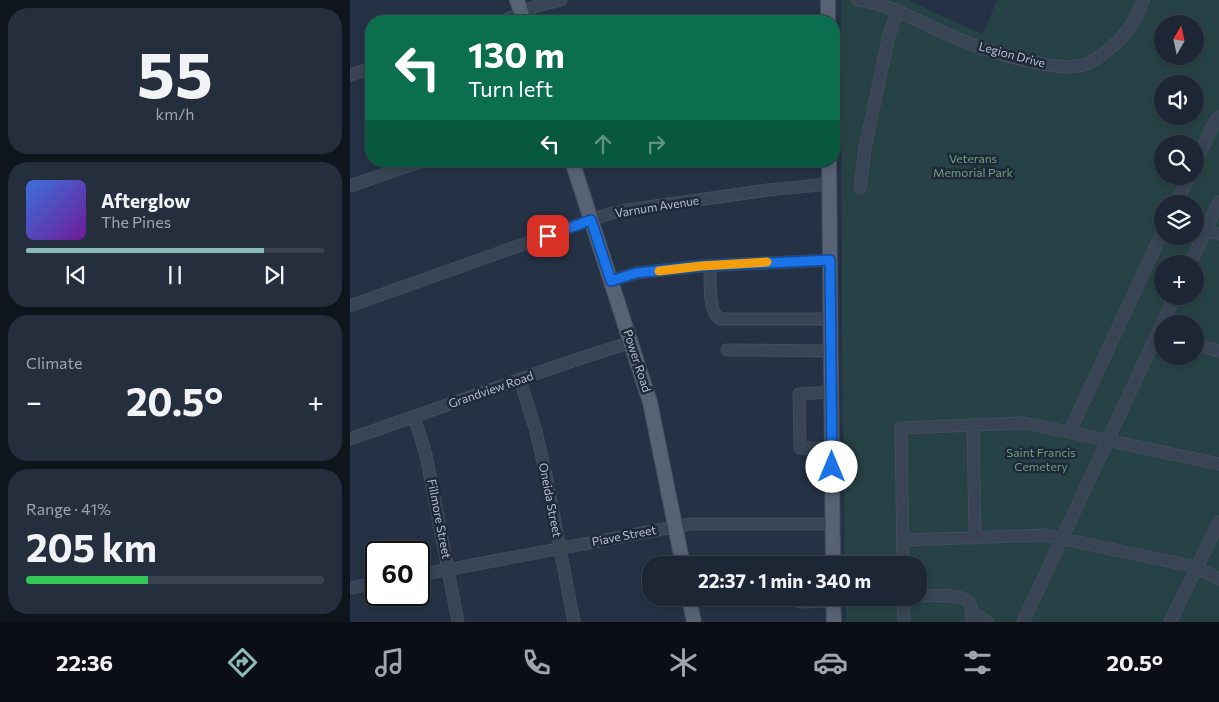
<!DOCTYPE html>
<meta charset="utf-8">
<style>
:root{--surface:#1c2634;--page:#252e3c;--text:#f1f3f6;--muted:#a0a5ac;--line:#3a434f;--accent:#8bbbb9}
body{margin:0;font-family:Commissioner,sans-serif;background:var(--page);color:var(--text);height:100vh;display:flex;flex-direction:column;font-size:19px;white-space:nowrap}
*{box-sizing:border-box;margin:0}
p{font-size:16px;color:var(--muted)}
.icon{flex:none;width:28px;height:28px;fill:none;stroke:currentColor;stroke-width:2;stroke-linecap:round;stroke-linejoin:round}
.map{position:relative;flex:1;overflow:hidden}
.panel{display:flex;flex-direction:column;gap:8px;padding:8px;background:#0f151d;width:350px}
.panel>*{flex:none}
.hud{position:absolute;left:15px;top:15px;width:475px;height:152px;border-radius:20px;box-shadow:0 2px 8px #0003,0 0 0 1px var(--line);background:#0b6e4f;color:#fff;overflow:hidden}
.needle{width:32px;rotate:9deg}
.fabs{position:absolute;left:804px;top:15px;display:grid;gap:10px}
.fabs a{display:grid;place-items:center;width:50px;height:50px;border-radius:50%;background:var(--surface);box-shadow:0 2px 8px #0003,0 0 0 1px var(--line);font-size:25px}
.speed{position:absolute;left:15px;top:541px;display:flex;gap:10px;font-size:25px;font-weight:700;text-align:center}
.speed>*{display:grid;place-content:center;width:65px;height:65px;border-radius:50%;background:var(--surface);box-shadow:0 2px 8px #0003,0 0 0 1px var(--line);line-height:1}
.speed .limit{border:2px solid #111;border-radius:8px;background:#fff;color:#111}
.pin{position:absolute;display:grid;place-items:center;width:42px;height:42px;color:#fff;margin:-21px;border-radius:10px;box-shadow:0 2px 8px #0006}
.me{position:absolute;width:55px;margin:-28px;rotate:0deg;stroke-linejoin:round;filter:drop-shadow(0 0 4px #0008)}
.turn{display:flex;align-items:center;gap:18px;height:105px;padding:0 20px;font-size:22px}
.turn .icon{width:65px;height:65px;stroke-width:2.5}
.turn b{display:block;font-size:35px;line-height:42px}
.lanes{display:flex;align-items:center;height:48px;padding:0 20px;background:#0003;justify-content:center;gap:25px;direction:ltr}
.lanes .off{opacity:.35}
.big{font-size:38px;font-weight:700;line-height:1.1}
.panel .tile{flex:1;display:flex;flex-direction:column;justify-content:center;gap:8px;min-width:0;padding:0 18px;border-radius:20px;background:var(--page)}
.panel .dial{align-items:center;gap:0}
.dial b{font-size:65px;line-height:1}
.song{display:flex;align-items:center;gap:15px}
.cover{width:60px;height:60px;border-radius:8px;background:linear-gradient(135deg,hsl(220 70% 55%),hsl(280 70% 35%))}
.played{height:5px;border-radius:2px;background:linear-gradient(90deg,var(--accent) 80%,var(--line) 80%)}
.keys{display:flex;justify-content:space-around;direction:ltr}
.heat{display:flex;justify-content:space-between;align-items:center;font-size:28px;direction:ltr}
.charge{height:8px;border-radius:4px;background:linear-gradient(90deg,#34c759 41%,var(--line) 0)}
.trip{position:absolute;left:292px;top:556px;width:285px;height:50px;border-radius:20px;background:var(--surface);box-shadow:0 2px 8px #0003,0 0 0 1px var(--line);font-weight:700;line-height:50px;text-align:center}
.tab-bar{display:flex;height:80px;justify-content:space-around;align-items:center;background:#0b0f15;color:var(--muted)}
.tab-bar .icon{width:35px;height:35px}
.tab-bar .selected{color:var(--accent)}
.tab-bar b{font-size:22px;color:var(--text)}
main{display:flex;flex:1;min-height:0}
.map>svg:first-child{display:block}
</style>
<main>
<section class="panel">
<div class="tile dial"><b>55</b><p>km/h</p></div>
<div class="tile">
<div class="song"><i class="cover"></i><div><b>Afterglow</b><p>The Pines</p></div></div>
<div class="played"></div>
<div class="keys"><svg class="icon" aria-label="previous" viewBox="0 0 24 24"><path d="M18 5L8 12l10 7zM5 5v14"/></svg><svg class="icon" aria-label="pause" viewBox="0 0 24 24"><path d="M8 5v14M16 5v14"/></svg><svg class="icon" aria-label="next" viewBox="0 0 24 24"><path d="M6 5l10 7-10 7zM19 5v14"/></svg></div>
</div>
<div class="tile"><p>Climate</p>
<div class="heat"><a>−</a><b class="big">20.5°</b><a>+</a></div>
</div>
<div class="tile"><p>Range · 41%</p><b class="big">205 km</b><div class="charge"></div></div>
</section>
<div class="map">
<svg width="869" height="622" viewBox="0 0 869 622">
<rect width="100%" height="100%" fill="#253245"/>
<path fill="#274246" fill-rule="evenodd" d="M491,0H559L600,20L633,34L647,0H869V622H496V598H569V565H495L492,333ZM812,24H845V56H812ZM812,84H845V116H812ZM812,144H845V176H812ZM812,204H845V236H812ZM812,264H845V296H812ZM812,324H845V356H812Z"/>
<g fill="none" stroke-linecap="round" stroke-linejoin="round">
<defs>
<path id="minor" d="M508,0C541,4 567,21 597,34C626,47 656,57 687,63C703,66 721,69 736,64C746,60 754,53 762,47C777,34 787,19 793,0
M153,21L187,6L211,0
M0,75L21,68
M845,164L864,123L869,117
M0,186L72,161
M510,188L515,148L538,40L547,10
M826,204L839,176
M856,230L869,234
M840,264L869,202
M360,265C361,279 357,312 370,319H480
M261,281L286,273L351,266L480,260
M0,306L258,214L277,210L418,190L479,184
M845,345L869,351
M377,350L481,351
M170,380L186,431L197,480L224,622
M481,392L449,394L450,448H482
M64,416L76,455L108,622
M623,424L625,538
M719,433L812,233
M0,439L222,361L282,342
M553,540L695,535L846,567L869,579
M483,561H553
M553,565L551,428L675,423L869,464
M69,575L340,524H482
M0,588L26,583
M569,596C581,596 616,592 621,606C622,610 622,617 622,622
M553,598L554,622
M450,602L484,601
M621,612L638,622
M673,622L825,296
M820,622L869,522"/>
<path id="major" d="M167,0L174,21
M478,21V0
M222,161L300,402L333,565
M479,161L483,565
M339,598L344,622
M483,598L484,622"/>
</defs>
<use href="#minor" stroke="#434d5d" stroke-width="13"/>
<use href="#major" stroke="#434d5d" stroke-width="16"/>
<use href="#minor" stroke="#394454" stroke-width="11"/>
<use href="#major" stroke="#576374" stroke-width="14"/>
</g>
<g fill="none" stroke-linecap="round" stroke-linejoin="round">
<defs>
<path id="route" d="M198,236L241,220L261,281L286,273L351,266L480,260L482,467"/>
</defs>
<use href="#route" stroke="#114b97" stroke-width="12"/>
<use href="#route" stroke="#1a73e8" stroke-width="9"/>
<path stroke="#f59e0b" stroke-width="9" d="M309,271L351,266L417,262"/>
</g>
<g text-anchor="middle" stroke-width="5" stroke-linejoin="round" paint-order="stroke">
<g font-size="12" fill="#b7bfce" stroke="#1e2939">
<text transform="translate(662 55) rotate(15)" y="4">Legion Drive</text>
<text transform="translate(307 207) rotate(-9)" y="4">Varnum Avenue</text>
<text transform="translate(287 361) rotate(72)" y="4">Power Road</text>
<text transform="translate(141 390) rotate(-19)" y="4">Grandview Road</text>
<text transform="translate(200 500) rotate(79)" y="4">Oneida Street</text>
<text transform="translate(89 519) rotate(79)" y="4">Fillmore Street</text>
<text transform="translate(274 536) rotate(-11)" y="4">Piave Street</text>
</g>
<g font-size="12" fill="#6ca078" stroke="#1e2939">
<text x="623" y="163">Veterans<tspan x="623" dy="14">Memorial Park</tspan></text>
<text x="691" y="457">Saint Francis<tspan x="691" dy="14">Cemetery</tspan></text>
</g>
</g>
</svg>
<div class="fabs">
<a><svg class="needle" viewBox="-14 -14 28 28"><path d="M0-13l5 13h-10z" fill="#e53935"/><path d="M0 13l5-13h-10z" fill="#a0a5ac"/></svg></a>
<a><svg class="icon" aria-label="sound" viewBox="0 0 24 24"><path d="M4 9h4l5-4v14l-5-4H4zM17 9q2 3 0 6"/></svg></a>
<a><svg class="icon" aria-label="search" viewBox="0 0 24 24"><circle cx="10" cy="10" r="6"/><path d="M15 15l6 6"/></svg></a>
<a><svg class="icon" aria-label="layers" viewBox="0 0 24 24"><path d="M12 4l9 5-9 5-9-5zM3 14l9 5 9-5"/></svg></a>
<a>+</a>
<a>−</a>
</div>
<div class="speed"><div class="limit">60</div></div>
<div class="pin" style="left:198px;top:236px;background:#d93025"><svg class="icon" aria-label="arrive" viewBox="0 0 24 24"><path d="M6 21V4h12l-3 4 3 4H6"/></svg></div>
<svg class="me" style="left:482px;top:467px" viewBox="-20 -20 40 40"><circle r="19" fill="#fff"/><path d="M0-13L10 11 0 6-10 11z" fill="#1a73e8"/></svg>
<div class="trip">22:37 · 1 min · 340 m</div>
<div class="hud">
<div class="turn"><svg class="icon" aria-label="left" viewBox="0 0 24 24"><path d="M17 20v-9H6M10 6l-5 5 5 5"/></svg><div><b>130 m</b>Turn left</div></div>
<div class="lanes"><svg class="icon" aria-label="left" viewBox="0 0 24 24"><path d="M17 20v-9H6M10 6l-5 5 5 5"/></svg><svg class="icon off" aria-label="ahead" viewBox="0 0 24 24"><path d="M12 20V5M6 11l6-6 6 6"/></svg><svg class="icon off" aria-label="right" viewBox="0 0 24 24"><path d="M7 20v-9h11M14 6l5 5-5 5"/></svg></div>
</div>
</div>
</main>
<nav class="tab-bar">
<b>22:36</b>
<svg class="icon selected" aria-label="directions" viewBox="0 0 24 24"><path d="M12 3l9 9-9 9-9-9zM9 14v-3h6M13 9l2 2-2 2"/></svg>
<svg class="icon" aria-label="music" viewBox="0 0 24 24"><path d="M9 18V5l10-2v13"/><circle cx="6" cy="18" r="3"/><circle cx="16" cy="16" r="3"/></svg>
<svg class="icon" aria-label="phone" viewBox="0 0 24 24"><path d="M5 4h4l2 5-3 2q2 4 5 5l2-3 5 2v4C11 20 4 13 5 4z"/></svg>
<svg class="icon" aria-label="climate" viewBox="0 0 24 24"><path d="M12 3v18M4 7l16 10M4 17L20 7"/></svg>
<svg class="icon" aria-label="car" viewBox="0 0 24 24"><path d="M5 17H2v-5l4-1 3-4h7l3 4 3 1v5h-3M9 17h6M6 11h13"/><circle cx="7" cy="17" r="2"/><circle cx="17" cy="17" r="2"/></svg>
<svg class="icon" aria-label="filters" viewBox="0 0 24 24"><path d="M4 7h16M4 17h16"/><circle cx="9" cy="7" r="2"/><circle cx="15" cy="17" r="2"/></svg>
<b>20.5°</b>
</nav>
